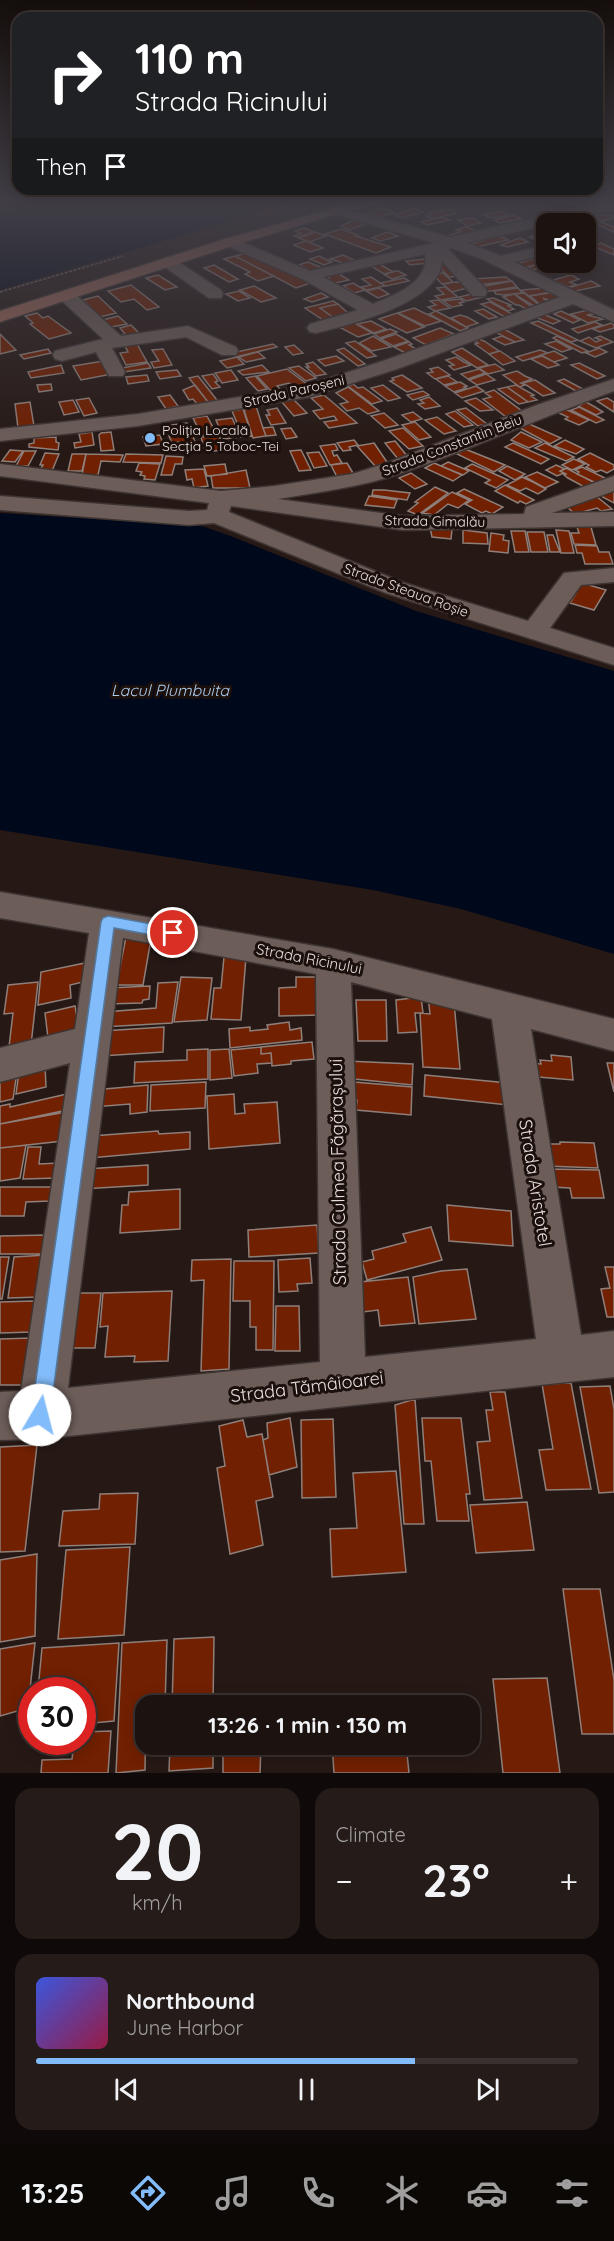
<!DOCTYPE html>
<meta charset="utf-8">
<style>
:root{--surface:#1c1310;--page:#251c19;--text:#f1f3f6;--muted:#a09e9f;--line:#3a3230;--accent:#83bcfa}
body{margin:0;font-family:Quicksand,sans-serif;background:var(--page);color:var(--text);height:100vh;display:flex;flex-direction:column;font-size:22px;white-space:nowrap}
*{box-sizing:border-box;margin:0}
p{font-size:20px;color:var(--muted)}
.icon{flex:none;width:33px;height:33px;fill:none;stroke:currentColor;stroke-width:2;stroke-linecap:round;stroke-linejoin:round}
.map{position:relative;height:1773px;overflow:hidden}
.details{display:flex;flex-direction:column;gap:15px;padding:15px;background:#0f0a09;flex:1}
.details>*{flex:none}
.banner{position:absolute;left:12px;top:12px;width:591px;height:183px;border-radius:18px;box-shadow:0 3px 15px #0003,0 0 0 2px var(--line);background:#202124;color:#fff;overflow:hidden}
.controls{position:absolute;left:536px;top:213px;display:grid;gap:12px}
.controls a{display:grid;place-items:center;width:60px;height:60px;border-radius:12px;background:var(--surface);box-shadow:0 3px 15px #0003,0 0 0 2px var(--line);font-size:30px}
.speed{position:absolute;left:18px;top:1677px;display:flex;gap:12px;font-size:30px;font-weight:700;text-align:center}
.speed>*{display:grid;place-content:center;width:78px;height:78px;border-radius:50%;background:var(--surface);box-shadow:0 3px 15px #0003,0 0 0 2px var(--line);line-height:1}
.speed .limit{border:9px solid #d22;background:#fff;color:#111}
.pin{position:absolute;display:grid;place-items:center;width:51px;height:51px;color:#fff;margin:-26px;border:3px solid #fff;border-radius:50%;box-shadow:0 2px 6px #0007}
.me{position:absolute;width:66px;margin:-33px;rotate:8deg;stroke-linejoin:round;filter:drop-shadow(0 0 4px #0008)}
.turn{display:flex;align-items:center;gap:21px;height:126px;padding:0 24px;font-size:27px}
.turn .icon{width:78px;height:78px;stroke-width:2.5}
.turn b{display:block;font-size:42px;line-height:51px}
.then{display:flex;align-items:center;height:57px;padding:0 24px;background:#0003;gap:12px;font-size:22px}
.big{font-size:45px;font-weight:700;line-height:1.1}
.details .tile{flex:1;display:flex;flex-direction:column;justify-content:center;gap:9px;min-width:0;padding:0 21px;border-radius:18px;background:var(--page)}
.details .dial{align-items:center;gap:0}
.dial b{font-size:78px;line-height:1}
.song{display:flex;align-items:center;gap:18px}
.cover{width:72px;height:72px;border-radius:9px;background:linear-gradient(135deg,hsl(230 70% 55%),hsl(340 70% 35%))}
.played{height:6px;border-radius:3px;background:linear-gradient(90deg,var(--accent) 70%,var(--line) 70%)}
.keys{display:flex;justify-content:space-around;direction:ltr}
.heat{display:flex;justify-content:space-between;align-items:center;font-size:33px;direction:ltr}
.details .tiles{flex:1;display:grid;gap:15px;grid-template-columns:1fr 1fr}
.tile:last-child{grid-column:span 2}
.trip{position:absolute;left:135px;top:1695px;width:345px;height:60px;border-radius:18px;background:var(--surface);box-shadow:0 3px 15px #0003,0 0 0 2px var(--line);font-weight:700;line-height:60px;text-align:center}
.tab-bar{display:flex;height:96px;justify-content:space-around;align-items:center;background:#0b0806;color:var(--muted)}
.tab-bar .icon{width:42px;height:42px}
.tab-bar .active{color:var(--accent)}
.tab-bar b{font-size:27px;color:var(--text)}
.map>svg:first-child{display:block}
</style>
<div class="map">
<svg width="614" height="1773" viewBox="0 0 614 1773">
<rect width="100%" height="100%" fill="#261915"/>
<path fill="#521c0a" d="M277,199H322L262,216L254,214L273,205Z"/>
<path fill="#00081b" d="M0,199H277L274,204L254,214L0,290Z
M0,513L202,526L228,535L416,611L614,671V954L461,909L373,890L0,830Z"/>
<path fill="#712001" stroke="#8f7f7a" stroke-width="1.5" d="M564,199H588L593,202L573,204Z
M383,208L394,213L374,218L363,214Z
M415,208L423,212L403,218L395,215Z
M450,210L457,213L432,219L426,216L432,214L428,212Z
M502,211L509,215L491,218L484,215Z
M514,215L521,219L500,223L494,220Z
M602,215L613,216L614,218L603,221L592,216Z
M442,217L450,220L427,225L421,222Z
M472,218L481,223L467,226L458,220Z
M356,219L368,223L350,230L341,226Z
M598,221L614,227V232L592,222Z
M467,227L478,232L451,238L447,236L461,232L456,230Z
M304,228L314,232L298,237L294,236L301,233L295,231Z
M341,229L358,235L356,236L391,247L376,253L325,234Z
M315,232L326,236L309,242L299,238Z
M387,232L398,236L381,241L372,238Z
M498,235L508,240L477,247L472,244Z
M538,235L546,238V244L529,237Z
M520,238L528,242L507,247L501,245Z
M306,241L323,248L310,252L294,245Z
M601,243L614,249V255L592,246Z
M246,253L261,261L311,283L296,288L235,256Z
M343,255L354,260L343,263L330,259Z
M235,256L274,276L258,281L245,274L250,272L224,259Z
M319,256L327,260L332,262L324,265L310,259Z
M545,256L547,262L523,268L514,264Z
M425,259L429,263L410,265L406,261Z
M308,262L325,269L309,274L302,271L307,269L299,265Z
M376,262L393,272L384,274L368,264Z
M547,262L556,264L533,270L528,267Z
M451,263L463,276L449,277L439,267L440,264Z
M214,265L238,279L229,282L204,268Z
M394,271H398L406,275L392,279L385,275Z
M337,273L349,280L331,284L323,280L329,278L326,276Z
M436,273H443L453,282L442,284L436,278Z
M158,275L177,287L165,290L146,278Z
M571,275L579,279L570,282L577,285L568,287L553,280Z
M371,277L385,286L366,290L361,287L371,285L362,279Z
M506,277L511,281L478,285L471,279Z
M404,278L409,281L386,286L380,283Z
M512,281L517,287L484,292L480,287Z
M591,281L600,286L575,291L568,288Z
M456,282L466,283L471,287L452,292L443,284Z
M353,283L365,290L354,293L343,286Z
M131,285L159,307L147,310L134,299L121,302L108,291Z
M254,286L276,298L261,302L240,290Z
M445,287L458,297L441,300L435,296L444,294L437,288Z
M379,288L389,294L378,298L366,291Z
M518,288L522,293L504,295L496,294L494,291Z
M545,288L552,292L529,296L521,290Z
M239,291L250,298L238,301L226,294Z
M555,292L563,296L551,301L543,298L548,302L541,305L530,296Z
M321,293L328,297L312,302L304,299Z
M476,293L483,297L466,301L459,297Z
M524,293L539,305L534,306L514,294Z
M514,294L519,298L532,307L526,309L519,305H516L503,297Z
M98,296L116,313L100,317L83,300Z
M493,298L511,305L508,306L514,309L508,311L487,299Z
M460,299L464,302L459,303L462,305L452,307L443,301Z
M438,300L450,308L435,311L428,307L436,305L430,301Z
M333,301L338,304L320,308L334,318L323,320L305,308Z
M490,302L514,315L505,317L481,304Z
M338,304L349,314L334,318L320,308Z
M414,308L441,321L425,326L398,313Z
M483,309L497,317L489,319L475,311Z
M588,310L594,314L587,315L603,319L588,323L571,314Z
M436,311L468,328L460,331L429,314Z
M561,311L580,320L573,323L554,314Z
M37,313L43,318L48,316L71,333L49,339L30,324L33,323L25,316Z
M397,313L424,327L407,333L379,319Z
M543,314L560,321L553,324L535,317Z
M460,315L467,317L478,323L466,327L451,318Z
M118,316L127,324L111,327L102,320Z
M371,321L386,329L374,333L357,324Z
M538,321L578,340L571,342L531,323Z
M353,322L372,333L358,337L339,327Z
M595,322L602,325L578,333L572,329Z
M611,323L614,325V328L600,332L593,329Z
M131,325L140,334L120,339L116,336L125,334L120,328Z
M440,328L454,334L426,345L413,338Z
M390,329L397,332L380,338L374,334Z
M504,329L524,340L515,342L495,332Z
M0,334L16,350L0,354Z
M396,334L408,341L393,346L381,339Z
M373,336L391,347L372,351L359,343Z
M502,336L515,342L505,345L493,339Z
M557,336L588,351L582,353L553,338Z
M600,336L613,342L596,348L580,341L589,337L596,342L601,340L595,338Z
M479,339L484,341L499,351L489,354L475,344L478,343L474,341Z
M355,341L376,356L367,358L346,343Z
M556,341L571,349L562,352L545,344Z
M409,342L412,344L409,345L418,350L407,354L394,347Z
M137,344L147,362L126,365L120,353L128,352L125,346Z
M273,344L277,347L236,357L232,353Z
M294,345L303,353L293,355L285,347Z
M344,348L365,364L358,366L337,350Z
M462,348L488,365L477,368L452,352Z
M599,348L607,352L595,357L586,353Z
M48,349L51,353L24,359L20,355Z
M163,349L172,365L154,368L151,362L159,361L152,350Z
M540,350L548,353L523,361L516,357Z
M500,351L515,361L503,365L489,354Z
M554,351L567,358L554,362L541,355Z
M258,352L265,358L246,362L239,357Z
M336,356L344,361L325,366L318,360Z
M542,356L554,362L559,365L548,368L531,359Z
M237,357L244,364L227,368L220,361Z
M456,357L464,362L471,365L454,370L449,366L454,365L446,360Z
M103,361L112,374L81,380L73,366Z
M313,362L326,374L316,376L306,367H309L306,364Z
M148,363L151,368L124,372L122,368Z
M579,363L605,376L597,379L571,365Z
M495,364L504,370L488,374L479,368Z
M61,365L64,373L31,378L28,372Z
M262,365L269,372L243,375L238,371Z
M299,366L316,378L306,381L289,368Z
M438,367L450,375L435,379L427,373L433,372L430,369Z
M287,369L308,385L295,388L289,383L277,386L282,391L273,393L257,376Z
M479,369L485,373L468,379L461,374Z
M177,370L181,376L160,379L156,372Z
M231,370L238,380L222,383L215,373Z
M517,371L525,376L532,379L521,383L525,385L520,387L503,375Z
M213,374L218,381L215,382L220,387L212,389L202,376Z
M486,374L495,380L477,385L469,380Z
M147,375L149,381L128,384L126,377Z
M402,375L422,388L407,392L390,381L394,380L392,378Z
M198,376L217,400L208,402L189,378Z
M255,376L267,389L258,391L246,378Z
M448,376L457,382L444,385L436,379Z
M564,379L583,389L576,391L558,381Z
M535,380L555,393L543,396L523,383Z
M460,382L467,386L464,387L466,388L454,392L445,386Z
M51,384L52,390L39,392L37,385Z
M353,384L358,388L363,387L382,401L372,404L348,386Z
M195,385L208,402L197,404L193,399L189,400L183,390Z
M383,385L400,398L388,401L371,388Z
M516,385L534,395L531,396L537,400L528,402L507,387Z
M476,386L484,391L462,398L455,393Z
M348,387L379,411L368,414L359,408L347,411L340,404L348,402L336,393Z
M507,387L528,402L519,404L498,389Z
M494,390L522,411L506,417L483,399L491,397L485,393Z
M423,391L429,395L413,400L407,395Z
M170,395L178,406L166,409L158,397Z
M324,395L357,423L329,428L324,422L337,420L334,416L320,419L313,411L323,409L311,398Z
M429,397L440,406L425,409L418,404L424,403L420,400Z
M89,398L97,413L84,416L76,400Z
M476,398L493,410L480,411L465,401Z
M607,398L614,402V412L597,401Z
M293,399L307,413L294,416L281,401Z
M73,400L79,412L64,415L59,402Z
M30,402L34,426L18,428L15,404Z
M586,402L595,407L603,412L596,415L578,406Z
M256,406L263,428L266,436L253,438L244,410Z
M579,407L604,420L596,423L571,410Z
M277,408L286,423L271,425L266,415H270L267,410Z
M466,408L487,424L478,426L457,410Z
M243,409L252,436L243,437L232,411Z
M565,409L589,420L579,425L565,419L568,417L557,412Z
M455,411L473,425L464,427L446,414Z
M413,412L422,419L411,422L402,415Z
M384,413L398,425L385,428L371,416Z
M207,416L216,433L195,437L191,429L198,428L193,418Z
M437,417L456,431L444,434L425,420Z
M232,418L241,437L224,439L216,420Z
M415,422L431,437L419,440L402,425Z
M187,423L196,444L181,446L179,442L172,443L169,436L175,435L171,425Z
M527,423L561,438L550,444L518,427Z
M273,427L276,435L266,436L263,428Z
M291,428L297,437L286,439L281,429Z
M403,428L423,446L409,449L389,431Z
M92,432L94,445L75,448L74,443L81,442L79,434Z
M111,432L114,450L101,451L99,435L101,433Z
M521,432L542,442L529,448L511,440Z
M160,435L163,444L146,446L143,437Z
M219,435L223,450L205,452L201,437Z
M56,437V442L59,443L58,450L29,447V444L34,443V438Z
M354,440L358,445L349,447L351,450L343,451L337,443Z
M565,440L584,449L576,454L554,446Z
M395,441L408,457L398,459L385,443Z
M374,443L389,465L376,467L357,446Z
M513,443L549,459L541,464L505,447Z
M545,443L574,457L566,461L535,448Z
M335,444L338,450L332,451L334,456L337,455L342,463L330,465L320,446Z
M465,449L505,465L494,472L457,454Z
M10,450L23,451L15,462L2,461Z
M301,450L311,470L299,471L290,451Z
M24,451H36L28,466H16Z
M319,452L327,466L314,468L307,453Z
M45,453L59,454L52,471L40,470L43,465H40Z
M590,453L614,465V469L607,473L601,470L596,472L586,467L589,465L578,459Z
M72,454H86L82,471H68Z
M86,454L123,455L120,462L101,461L98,475H82Z
M126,454L163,455L161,463L123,462Z
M166,456L183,457L182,464H175L172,475H161Z
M574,459L585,464L572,470L562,465Z
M448,462L469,471L463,475L441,466Z
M139,463L160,464L155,480L144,479L145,476L140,475L142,472L136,471Z
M347,463L353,473L337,477L331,465Z
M434,463L462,475L453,481L425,468Z
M225,464L227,474L207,476L204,466Z
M472,464L508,480L496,488L485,483L490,480L465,468Z
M556,465L565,469L560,471L564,473L557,476L546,470Z
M507,466L525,474L515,480L499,471Z
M582,467L605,478L596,483L577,474L579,472L575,470Z
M566,468L597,484L588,489L568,478L564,475L566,474L560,471Z
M204,469L208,486L194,488L192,479L187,480L185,470Z
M246,470L250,488H213L211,476Z
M537,472L558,482L545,488L525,477Z
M411,473L427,484L415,489L399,478Z
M522,477L533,482L546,489L538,494L526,488L520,491L507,485Z
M505,485L534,500L526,504L520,501L518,503L495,491Z
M435,487L448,493L418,515L408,511L418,503L415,502Z
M614,488V503L599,495Z
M464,489L503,507L492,514L486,511L482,513L465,504L472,500L457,493Z
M373,490H384L410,493L407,500L372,495Z
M452,492L469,500L458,508L448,504L434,515L423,513Z
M369,496L397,500L394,508L365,505Z
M596,496L612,509L601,511L597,508L575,514L567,507Z
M430,527L452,529L451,539L432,537Z
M577,527H591L596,545L574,544L571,533H579Z
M463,530L487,533L488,544L463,543Z
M556,530L569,531L574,553H561Z
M511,531H525L529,552H515Z
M527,532H544L548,552H531Z
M491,533L504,535L503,540L509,541L508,553L489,551Z
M547,535H553L560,552H550Z
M575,545L597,546L599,552H609L613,564H585L582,553H577Z
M582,583L606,590L594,610L570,603Z
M126,937L151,939L143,985H109L110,973L119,972Z
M224,957H246L241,1020L211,1019L214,988H221Z
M85,963L87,981L70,985L71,998L38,1005L41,972Z
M181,977L212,978L207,1020L174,1022Z
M296,977H318L320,1015L279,1016V988L296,987Z
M38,982L31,1045L9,1047L13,1013L4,1014L8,985Z
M178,982L172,1023L102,1027L104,1012L156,1008L158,983Z
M150,986L149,999L143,1000L142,1003L106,1004L108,988Z
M421,997L423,1013H415L417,1032L398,1033L396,1000Z
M428,997L454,1002L460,1069L423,1067L420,1013L430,1014Z
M356,1000H386L387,1041H358Z
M75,1006L79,1030L48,1038L45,1013Z
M289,1022L290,1030L301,1028L302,1040L230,1048L229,1029L250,1027V1031L268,1029L267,1025Z
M164,1027L163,1052L101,1056L102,1031Z
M312,1042L314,1059L291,1061V1064L272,1066L271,1053L261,1054V1047Z
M261,1047V1054L271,1053L272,1063L257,1064L258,1073L234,1076L231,1050Z
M208,1049V1079L134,1083L135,1062L187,1060V1050Z
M229,1049L232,1078L210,1080V1050Z
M551,1055L571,1057L573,1080L527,1076V1063L541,1064L540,1060L552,1061Z
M346,1061L413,1064L412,1085L345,1078Z
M607,1063H614V1092Z
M18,1065L13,1099L0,1102V1070Z
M45,1065L46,1087L16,1094L19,1072Z
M425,1075L508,1083V1105L424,1096Z
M206,1082L205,1108L150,1111L151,1085Z
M354,1082L412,1087L411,1115L356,1110L357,1100L353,1099Z
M148,1085L147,1112L130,1114V1104L93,1107L94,1090Z
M67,1094V1110L0,1124V1106L10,1104V1107Z
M234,1094L235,1114L245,1113L244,1104L277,1102L280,1143L209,1149L207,1096Z
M66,1112L63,1141L0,1148V1124Z
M158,1131L159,1134L190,1132V1149L90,1158L91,1136Z
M560,1142L594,1143L598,1168L546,1166L543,1144H560Z
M26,1145L20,1178L0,1181V1148Z
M28,1147H41L39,1164L59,1163L57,1178L23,1179Z
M148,1165V1185L82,1189L85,1169Z
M549,1169L599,1170L604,1198H572L570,1188L552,1187Z
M0,1187H52L50,1201L26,1202L24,1216H0Z
M180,1189V1229L120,1233L122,1205H128L129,1192Z
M447,1205L511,1211L513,1246L449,1241Z
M317,1225L319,1253L249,1257L248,1230Z
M431,1227L442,1260L367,1280L362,1262L374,1259L372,1251L406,1242L403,1234Z
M47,1235L44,1254H0V1236Z
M46,1255L40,1297L8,1298L14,1257Z
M0,1257H9L2,1299H0Z
M310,1258L312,1283L297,1284L298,1291L279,1292L278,1260Z
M231,1259L229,1369L201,1371L204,1280L191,1281L192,1260Z
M234,1261H274L273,1350H256V1327H250V1301H233Z
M605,1267H614V1317H607L601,1289L610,1288Z
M467,1269L476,1319L419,1324L413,1277L441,1271Z
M408,1277L415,1323L380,1326L378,1310L363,1312L360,1282Z
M172,1291L168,1361L134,1362L135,1356L105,1357L108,1326L100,1327L103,1293Z
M69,1293H101L95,1348H62Z
M35,1301L31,1332L0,1333V1302Z
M276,1306H299L300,1351H275Z
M31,1338L24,1385H0V1339Z
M571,1383L591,1489L546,1490L539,1450L553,1449L542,1384Z
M610,1386L614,1409V1492L599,1493L580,1387Z
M490,1392H505L522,1498L484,1500L477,1442L490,1441L486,1410H493Z
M415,1399L424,1524H404L395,1405Z
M290,1418L297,1467L269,1475L263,1440L268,1438L267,1423Z
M422,1418H461L470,1494H466L469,1521H437L431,1461H425Z
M333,1419L336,1497L302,1498L301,1420Z
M243,1420L247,1437L262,1434L273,1497L256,1501L263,1545L230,1554L217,1468L225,1466L219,1426Z
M37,1445L25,1551L0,1552V1447Z
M396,1471L406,1572L332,1577L330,1529L357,1528L353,1473Z
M138,1493L135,1544L59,1546L63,1511L99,1509L100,1494Z
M527,1502L534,1550L476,1553L470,1505Z
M130,1547L124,1635L58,1639L66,1550Z
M37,1554L35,1636L0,1642V1560Z
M563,1589H600L614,1680V1734H582Z
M214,1637L213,1706H172L174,1639Z
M167,1640L165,1706H146L145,1770L116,1773L122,1643Z
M35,1643L28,1708L0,1716V1649Z
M119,1643L114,1721L82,1724V1690H38L42,1648Z
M547,1678L560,1773H503L493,1679Z
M401,1695L402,1706H330V1701Z
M111,1731L108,1773H41L42,1760L72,1759L74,1742H82V1732Z
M170,1744H213V1768L169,1771Z
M223,1744H261L260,1773H223Z
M332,1744H406L409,1773H334Z"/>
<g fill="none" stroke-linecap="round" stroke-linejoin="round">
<defs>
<path id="minor" d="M614,201V209L467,243L501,256L546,245V255L514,262L614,310V322L573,304L397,369L308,397L138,426L0,441V429L138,414L305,386L383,361L560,297L482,259L452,248L448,249L485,288L487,292L485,296H473L442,261C440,303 349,325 316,333L310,332L307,328L310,324L358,310L302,279L225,245L222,242L225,239H235L310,271L435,243L331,213L329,210L336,206L450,237ZM425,254C430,282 395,295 373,304L323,277Z
M168,257L174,259L221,290L223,294L221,298H209L162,265L160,262L162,259Z
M67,291L73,292L121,336L188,326L236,347L238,351L236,355H222L186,337L112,348L125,372L123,376H109L96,352L62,361L55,359L53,355L55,351L103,339L61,300L59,296L61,292Z
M614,379V391C542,417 472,449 399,474C360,487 319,492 278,499L403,516L524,514L526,507L614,476V491L552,513L614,512V526L403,530L231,506L229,512L404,583L528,621L564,573L614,568V582L581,585L550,628L614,648V665L386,593L214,523L189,525L0,510V496L189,511L207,510L209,503L0,476V464L221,491L274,486L352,474L384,464L537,405Z
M0,892L333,949L614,1019V1051L531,1029L581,1335L614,1331V1377L41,1439L0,1440V1392L21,1391L70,1063L0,1082V1048L75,1029L89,933L0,918ZM123,938L316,974L320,1362L68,1388ZM351,982L492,1019L536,1339L365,1357Z"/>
<path id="major" d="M366,199H390L388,202L340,213L235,245L0,322V311L225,239Z"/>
</defs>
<use href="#minor" stroke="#3e3432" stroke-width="3"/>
<use href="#major" stroke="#3e3432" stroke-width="3"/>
<path stroke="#776b68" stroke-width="1.5" stroke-dasharray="3 1.5" stroke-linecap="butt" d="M282,208L296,199
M0,292L123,256"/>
<use href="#minor" fill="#6c5d58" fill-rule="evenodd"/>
<use href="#major" fill="#9e6857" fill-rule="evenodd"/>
</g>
<linearGradient id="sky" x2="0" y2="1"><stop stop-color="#150e0c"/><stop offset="0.45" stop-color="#413e46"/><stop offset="1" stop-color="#413e46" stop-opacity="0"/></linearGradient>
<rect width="614" height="447" fill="url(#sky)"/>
<path fill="#83bcfa" stroke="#557aa2" stroke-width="1.5" d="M108,916L173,928L178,929L180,933L178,937L173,939L114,928L50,1415L47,1422L40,1425L34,1422L31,1415L101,922L103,918Z"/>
<circle fill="#83bcfa" stroke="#1c100d" stroke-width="2" cx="150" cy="438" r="6"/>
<g text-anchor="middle" stroke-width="6" stroke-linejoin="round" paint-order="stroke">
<g font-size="14" fill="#e6dcda" stroke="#1c100d">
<text transform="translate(294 391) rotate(-13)" y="5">Strada Paroșeni</text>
<text transform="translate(452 445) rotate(-21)" y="5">Strada Constantin Beiu</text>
<text transform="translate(435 521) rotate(1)" y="5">Strada Gimalău</text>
<text transform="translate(406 590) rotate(20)" y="5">Strada Steaua Roșie</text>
</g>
<g font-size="14" fill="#e6dcda" stroke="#1c100d" text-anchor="start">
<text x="162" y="435">Poliția Locală<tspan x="162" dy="16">Secția 5 Toboc-Tei</tspan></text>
</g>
<g font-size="15" fill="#e6dcda" stroke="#1c100d">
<text transform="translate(309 959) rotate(11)" y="5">Strada Ricinului</text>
</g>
<g font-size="16" font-style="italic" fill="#acccef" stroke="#1c100d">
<text x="170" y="696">Lacul Plumbuita</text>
</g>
<g font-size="18" fill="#e6dcda" stroke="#1c100d">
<text transform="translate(338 1172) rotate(-91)" y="6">Strada Culmea Făgărașului</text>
<text transform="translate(535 1183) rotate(81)" y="6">Strada Aristotel</text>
<text transform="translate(307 1387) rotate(-7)" y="6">Strada Tămâioarei</text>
</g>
</g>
</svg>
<div class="controls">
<a><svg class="icon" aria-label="sound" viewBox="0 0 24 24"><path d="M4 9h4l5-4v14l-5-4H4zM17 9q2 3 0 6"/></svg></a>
</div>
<div class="speed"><div class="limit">30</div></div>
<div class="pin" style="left:173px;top:933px;background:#d93025"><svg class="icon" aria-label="arrive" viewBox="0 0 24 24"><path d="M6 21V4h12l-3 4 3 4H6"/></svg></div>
<svg class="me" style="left:40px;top:1415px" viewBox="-20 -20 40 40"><circle r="19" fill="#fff"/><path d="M0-13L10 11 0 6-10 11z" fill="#83bcfa"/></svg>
<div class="trip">13:26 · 1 min · 130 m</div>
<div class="banner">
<div class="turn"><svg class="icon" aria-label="right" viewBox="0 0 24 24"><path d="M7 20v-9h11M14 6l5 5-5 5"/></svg><div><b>110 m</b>Strada Ricinului</div></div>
<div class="then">Then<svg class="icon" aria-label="arrive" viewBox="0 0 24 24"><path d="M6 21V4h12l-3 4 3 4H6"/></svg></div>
</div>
</div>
<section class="details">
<div class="tiles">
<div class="tile dial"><b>20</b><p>km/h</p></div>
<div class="tile"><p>Climate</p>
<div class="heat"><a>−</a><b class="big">23°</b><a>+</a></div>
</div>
<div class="tile">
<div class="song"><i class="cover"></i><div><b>Northbound</b><p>June Harbor</p></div></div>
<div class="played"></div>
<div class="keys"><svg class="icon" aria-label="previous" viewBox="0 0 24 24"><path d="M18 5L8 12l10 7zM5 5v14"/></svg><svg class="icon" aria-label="pause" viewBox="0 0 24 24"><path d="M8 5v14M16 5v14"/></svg><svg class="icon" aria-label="next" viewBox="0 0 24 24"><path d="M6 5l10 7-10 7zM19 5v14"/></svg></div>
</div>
</div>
</section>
<nav class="tab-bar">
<b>13:25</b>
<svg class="icon active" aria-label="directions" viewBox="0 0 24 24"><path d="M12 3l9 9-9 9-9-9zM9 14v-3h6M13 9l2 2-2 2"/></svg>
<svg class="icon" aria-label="music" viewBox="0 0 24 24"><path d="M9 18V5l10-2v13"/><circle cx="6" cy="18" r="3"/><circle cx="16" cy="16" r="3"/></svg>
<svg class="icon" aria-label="phone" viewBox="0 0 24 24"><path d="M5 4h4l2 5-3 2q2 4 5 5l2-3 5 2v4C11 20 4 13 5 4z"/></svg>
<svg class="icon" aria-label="climate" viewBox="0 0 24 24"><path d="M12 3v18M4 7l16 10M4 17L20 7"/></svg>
<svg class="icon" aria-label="car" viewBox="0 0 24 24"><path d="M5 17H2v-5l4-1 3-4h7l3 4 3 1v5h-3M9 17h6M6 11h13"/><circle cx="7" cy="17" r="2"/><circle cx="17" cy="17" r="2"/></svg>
<svg class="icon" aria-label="filters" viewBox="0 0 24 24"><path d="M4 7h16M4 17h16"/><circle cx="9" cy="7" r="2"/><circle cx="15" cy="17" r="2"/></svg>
</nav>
